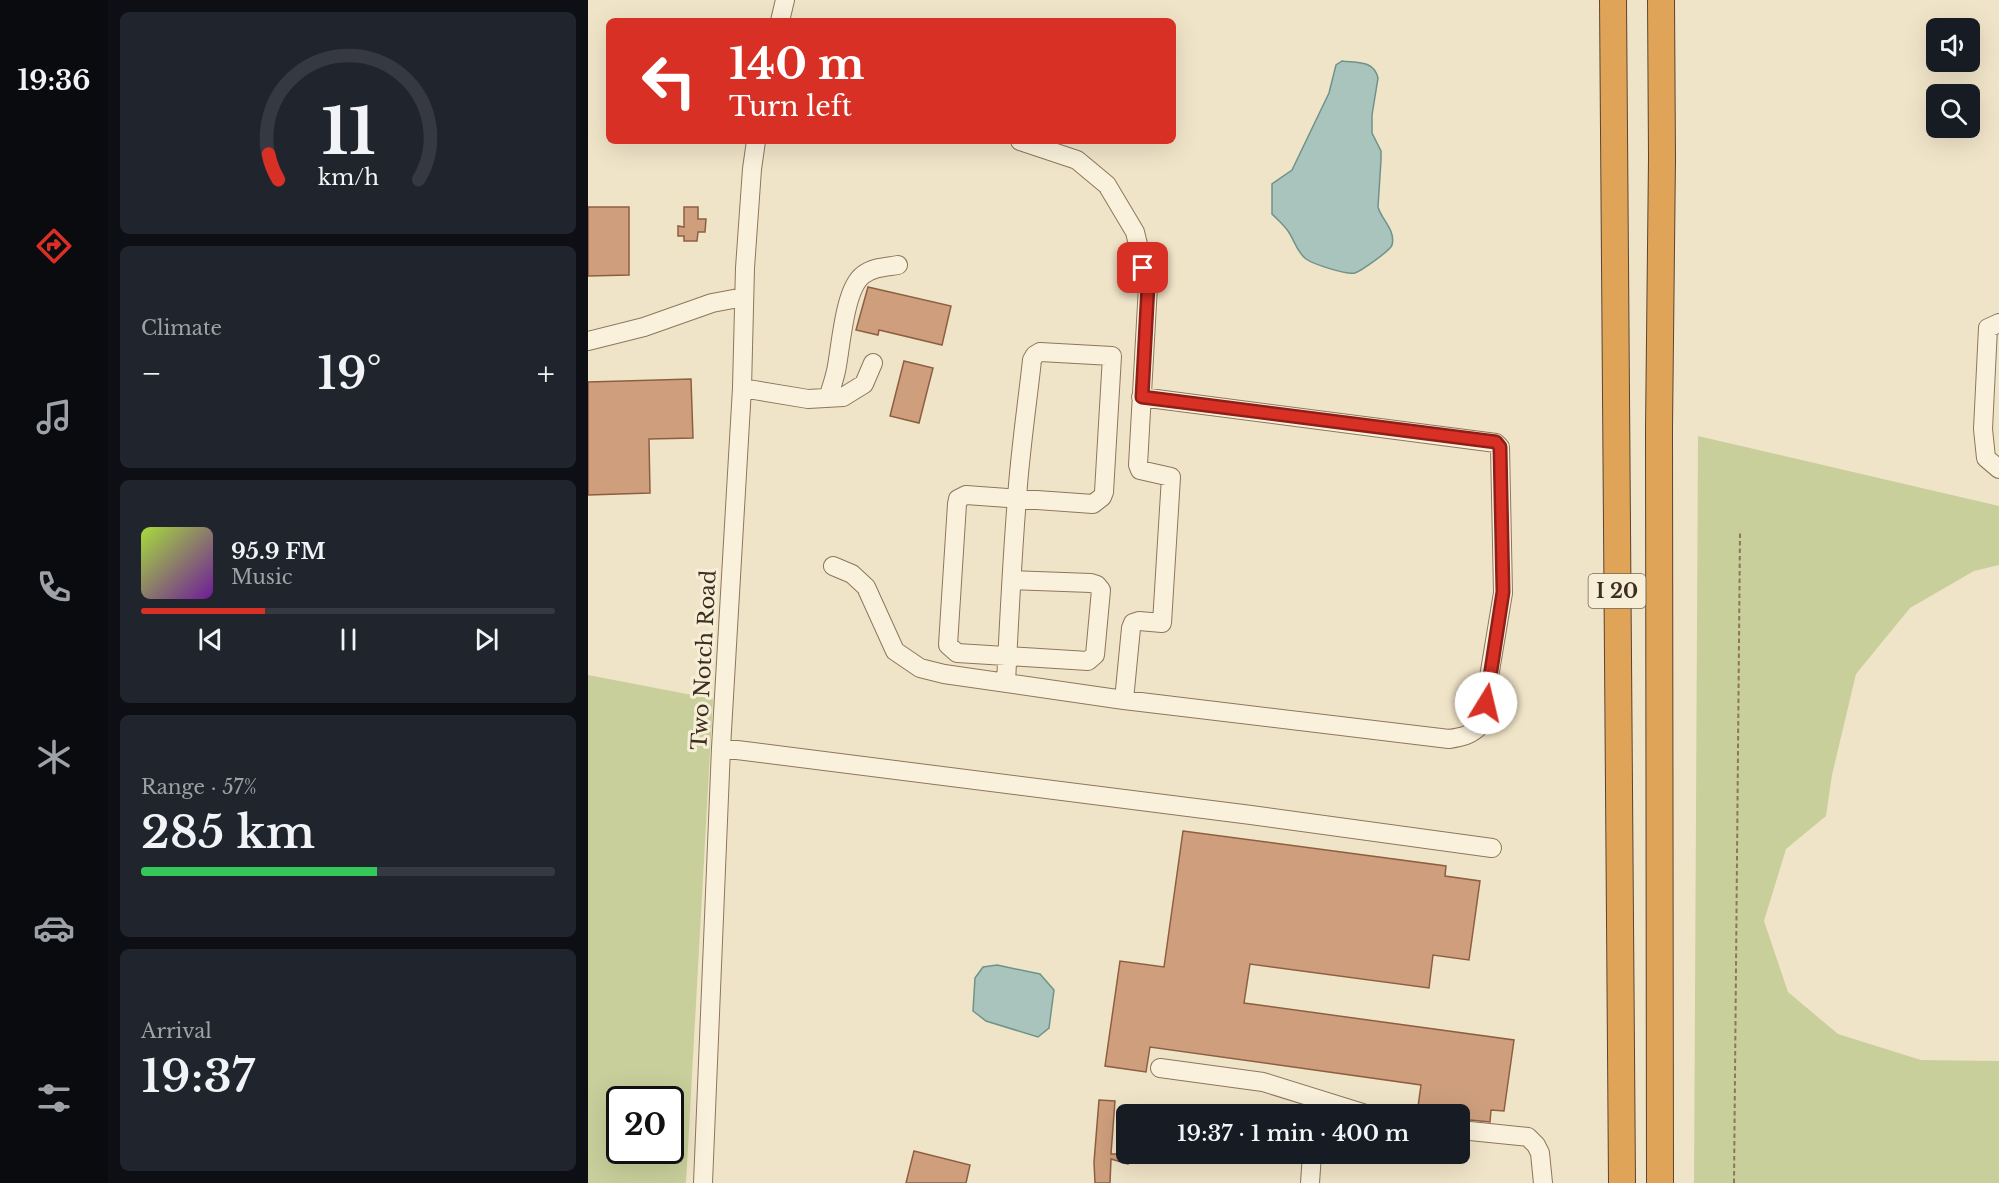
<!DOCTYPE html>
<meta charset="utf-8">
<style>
:root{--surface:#171b24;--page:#20242c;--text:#f1f3f6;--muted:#9ea1a6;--line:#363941;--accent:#d93025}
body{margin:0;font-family:"Libre Baskerville",serif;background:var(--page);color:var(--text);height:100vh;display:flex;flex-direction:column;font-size:22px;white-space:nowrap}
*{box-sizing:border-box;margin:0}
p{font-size:20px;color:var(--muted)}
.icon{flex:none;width:33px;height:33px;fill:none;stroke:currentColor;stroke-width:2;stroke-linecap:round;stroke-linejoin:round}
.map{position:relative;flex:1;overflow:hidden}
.panel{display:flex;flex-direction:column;gap:12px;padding:12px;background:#0d0f14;width:480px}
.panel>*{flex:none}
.guide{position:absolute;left:18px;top:18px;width:570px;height:126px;border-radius:9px;box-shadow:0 6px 24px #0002;background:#d93025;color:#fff;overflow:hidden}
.buttons{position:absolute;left:1338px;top:18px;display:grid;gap:12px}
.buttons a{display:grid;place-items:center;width:54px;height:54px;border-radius:9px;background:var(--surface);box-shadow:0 6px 24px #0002;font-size:30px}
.speed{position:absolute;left:18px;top:1086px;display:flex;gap:12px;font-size:30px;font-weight:700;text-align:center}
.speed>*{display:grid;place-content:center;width:78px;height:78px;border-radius:50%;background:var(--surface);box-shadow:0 6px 24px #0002;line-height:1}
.speed .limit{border:3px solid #111;border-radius:9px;background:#fff;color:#111}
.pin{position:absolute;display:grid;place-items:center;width:51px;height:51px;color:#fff;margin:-26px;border-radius:12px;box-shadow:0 3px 9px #0006}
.me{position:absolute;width:66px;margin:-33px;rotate:9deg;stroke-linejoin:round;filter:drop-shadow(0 0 4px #0008)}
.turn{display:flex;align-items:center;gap:21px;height:126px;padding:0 24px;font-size:27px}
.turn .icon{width:78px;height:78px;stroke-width:2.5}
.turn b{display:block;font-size:42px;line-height:51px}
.big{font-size:45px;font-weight:600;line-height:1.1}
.panel .widget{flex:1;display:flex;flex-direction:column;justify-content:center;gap:9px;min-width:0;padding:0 21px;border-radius:9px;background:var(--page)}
.panel .dial{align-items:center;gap:0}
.dial svg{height:156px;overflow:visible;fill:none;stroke:var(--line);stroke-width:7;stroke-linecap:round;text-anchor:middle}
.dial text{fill:var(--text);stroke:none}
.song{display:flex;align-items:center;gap:18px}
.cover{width:72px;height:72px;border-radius:9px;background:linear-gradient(135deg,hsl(80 70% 55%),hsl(280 70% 35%))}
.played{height:6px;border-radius:3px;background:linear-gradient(90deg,var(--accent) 30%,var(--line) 30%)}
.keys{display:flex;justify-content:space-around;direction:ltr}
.heat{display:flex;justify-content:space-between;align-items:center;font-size:33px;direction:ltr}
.charge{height:9px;border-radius:4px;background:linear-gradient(90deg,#34c759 57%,var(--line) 0)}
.trip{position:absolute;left:528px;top:1104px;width:354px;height:60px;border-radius:9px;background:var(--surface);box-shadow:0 6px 24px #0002;font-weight:600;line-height:60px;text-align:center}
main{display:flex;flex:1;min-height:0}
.dock{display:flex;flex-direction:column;width:108px;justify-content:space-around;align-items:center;background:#090b0e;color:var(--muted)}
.dock .icon{width:42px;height:42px}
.dock .on{color:var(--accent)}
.dock b{font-size:27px;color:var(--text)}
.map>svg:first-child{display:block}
</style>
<main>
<nav class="dock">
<b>19:36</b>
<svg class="icon on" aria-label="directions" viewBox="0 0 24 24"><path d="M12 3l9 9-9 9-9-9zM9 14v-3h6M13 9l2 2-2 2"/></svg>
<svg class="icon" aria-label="music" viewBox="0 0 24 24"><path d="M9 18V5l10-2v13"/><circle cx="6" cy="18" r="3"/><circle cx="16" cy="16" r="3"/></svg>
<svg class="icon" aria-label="phone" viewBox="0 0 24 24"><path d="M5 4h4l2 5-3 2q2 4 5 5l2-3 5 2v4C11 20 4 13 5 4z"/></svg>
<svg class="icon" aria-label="climate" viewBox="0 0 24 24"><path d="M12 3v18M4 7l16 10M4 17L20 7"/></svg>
<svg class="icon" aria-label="car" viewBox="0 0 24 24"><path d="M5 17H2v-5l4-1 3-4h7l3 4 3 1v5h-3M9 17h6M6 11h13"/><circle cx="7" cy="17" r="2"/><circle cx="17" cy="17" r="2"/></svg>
<svg class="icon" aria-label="filters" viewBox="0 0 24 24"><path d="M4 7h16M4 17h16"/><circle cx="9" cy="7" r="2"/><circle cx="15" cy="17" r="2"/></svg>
</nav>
<section class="panel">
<div class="widget dial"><svg viewBox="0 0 100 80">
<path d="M14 69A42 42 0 1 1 86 69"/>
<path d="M14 69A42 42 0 0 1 9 56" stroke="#d93025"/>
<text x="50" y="56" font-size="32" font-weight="700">11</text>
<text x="50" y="72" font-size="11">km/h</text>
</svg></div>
<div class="widget"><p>Climate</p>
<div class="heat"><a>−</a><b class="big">19°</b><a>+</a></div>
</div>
<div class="widget">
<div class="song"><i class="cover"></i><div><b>95.9 FM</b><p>Music</p></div></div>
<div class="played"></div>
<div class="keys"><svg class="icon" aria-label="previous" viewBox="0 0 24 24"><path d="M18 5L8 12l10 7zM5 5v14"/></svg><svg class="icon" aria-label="pause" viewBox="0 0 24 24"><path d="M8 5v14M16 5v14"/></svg><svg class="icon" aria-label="next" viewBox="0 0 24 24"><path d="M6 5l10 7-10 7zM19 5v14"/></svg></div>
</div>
<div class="widget"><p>Range · 57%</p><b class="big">285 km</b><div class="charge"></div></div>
<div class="widget"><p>Arrival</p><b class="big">19:37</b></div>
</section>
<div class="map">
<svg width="1411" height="1183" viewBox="0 0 1411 1183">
<rect width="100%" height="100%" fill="#f0e4c8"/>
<path fill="#c9cf9b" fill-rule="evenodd" d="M1110,436L1411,506V565L1386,571L1322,608L1268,674L1244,775L1238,816L1198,849L1176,921L1200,992L1250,1034L1333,1060L1411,1061V1183H1106Z
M0,675L125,699L98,1183H0ZM32,1100H82V1150H32Z"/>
<path fill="#a9c4bc" stroke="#6f938a" stroke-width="1.5" d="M754,61C769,63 786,60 790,78L784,115V133L793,151V160L790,207C793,219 808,230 804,245C803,250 773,271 767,273C758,275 725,264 718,259C708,251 707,241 700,231C696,225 690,220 684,214V184L704,170L741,93L748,65Z
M409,965L452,974L466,990L461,1028L450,1037L398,1021L385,1011L387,978L395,967Z"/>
<path fill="#cf9f7d" stroke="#8d5f41" stroke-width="1.5" d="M0,207H41V275L0,276Z
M96,207H110V219H118L117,232H110L109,241H96V236H90V226L96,227Z
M280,287L363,306L354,345L291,330L290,335L268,330Z
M316,361L345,368L331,423L302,416Z
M103,379L105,438L61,439L62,493L0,495V382Z
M595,831L858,866L857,876L892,881L881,960L845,955L841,988L662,964L656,1003L926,1040L916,1111L903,1110L902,1122L872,1119V1114H829L833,1085L562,1047L558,1072L517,1066L532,961L576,967Z
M511,1100L527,1101L523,1154H543L540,1164L523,1159L522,1183H507L506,1162Z
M326,1151L382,1165L378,1183H318Z"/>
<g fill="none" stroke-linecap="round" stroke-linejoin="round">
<defs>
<path id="minor" d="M192,21L197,0
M1411,323L1400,328L1395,429L1398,458L1411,469
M0,341L56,327L124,303L156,297
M154,388L220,399L255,397L276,384L285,363
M240,398C243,389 246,380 248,371C253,348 256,289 275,275C285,267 298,267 310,265
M245,566L264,574L278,587L307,651L332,668L356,674L536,700L543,628L545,623L551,621L574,623L583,477L552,470L550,465L560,286L547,232L519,185L489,160L432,141
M418,683C421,621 424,560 429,498C432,452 439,406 444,360L447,355L452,352L524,356L516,492L514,497L505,504L378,495L370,499L369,504L360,645L369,653L500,661L507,655L513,590L509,585L503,583L424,580
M536,700L861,739C875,737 883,735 893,725L915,593L912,447L908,443L553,397
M133,748L663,815L904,848
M572,1068L675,1082L778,1114
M872,1130L940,1137L948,1145L952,1153L955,1183
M115,1183L133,748L154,388L157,268L164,169L168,141
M722,1183L724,1154"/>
<path id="highway" d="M1025,0C1026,394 1033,789 1034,1183
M1072,1183L1071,429L1074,158L1073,0"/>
</defs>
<use href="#minor" stroke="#8d765c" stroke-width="20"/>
<use href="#highway" stroke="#5b4430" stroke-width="28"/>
<path stroke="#8d765c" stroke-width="2" stroke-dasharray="4.5 3" stroke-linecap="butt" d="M1146,1183L1152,533"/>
<use href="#minor" stroke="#faf1dc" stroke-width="18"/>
<use href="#highway" stroke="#e0a458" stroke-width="26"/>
</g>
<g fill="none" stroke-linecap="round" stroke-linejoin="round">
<defs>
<path id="route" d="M555,268L560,286L554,397L908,442L912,447L915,592L898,703"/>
</defs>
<use href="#route" stroke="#8d1f18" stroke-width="15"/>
<use href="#route" stroke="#d93025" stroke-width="10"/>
</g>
<g text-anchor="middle" stroke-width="6" stroke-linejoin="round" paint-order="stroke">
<rect fill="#f7eed8" stroke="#756857" stroke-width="1.5" x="1000.5" y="574" width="57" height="34" rx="4.5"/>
<g font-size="20" font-weight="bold" fill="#3d2e20">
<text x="1029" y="598">I 20</text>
</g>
<g font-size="21" fill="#3d2e20" stroke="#f7eed8">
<text transform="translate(116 660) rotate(-87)" y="7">Two Notch Road</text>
</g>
</g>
</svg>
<div class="buttons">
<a><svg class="icon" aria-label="sound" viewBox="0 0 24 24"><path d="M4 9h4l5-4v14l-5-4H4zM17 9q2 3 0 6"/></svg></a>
<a><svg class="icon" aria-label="search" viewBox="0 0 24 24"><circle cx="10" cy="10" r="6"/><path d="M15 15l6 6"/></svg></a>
</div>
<div class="speed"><div class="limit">20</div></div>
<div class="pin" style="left:555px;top:268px;background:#d93025"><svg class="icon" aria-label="arrive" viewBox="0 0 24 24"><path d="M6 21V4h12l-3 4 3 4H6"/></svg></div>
<svg class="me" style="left:898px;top:703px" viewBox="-20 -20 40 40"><circle r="19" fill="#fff"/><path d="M0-13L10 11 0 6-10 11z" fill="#d93025"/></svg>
<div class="trip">19:37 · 1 min · 400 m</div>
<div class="guide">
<div class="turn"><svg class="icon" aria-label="left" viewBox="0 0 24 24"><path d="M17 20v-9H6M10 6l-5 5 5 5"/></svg><div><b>140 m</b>Turn left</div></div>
</div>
</div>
</main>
